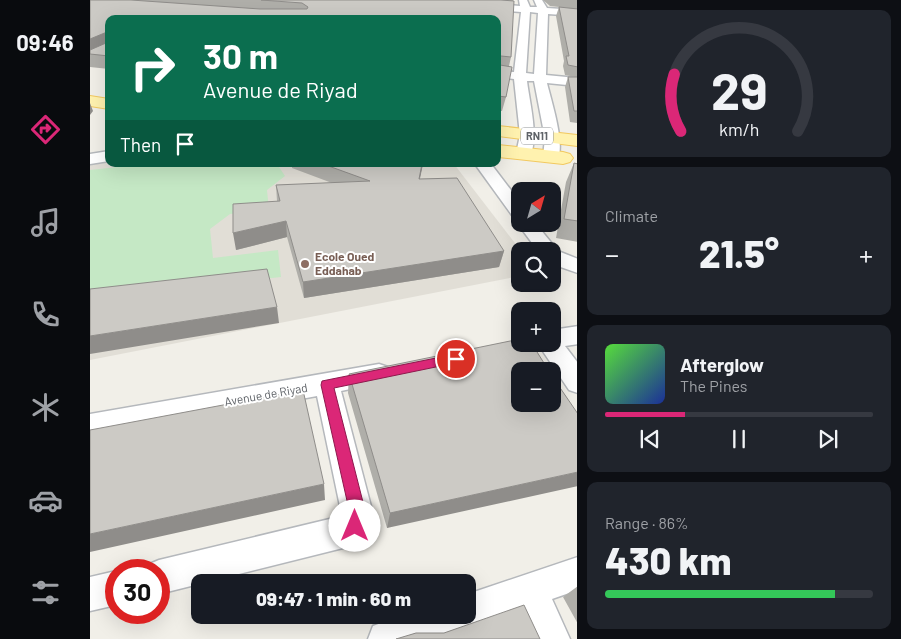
<!DOCTYPE html>
<meta charset="utf-8">
<style>
:root{--surface:#171b24;--page:#20242c;--text:#f1f3f6;--muted:#9ea1a6;--line:#363941;--accent:#db2777}
body{margin:0;font-family:Barlow,sans-serif;background:var(--page);color:var(--text);height:100vh;display:flex;flex-direction:column;font-size:19px;white-space:nowrap}
*{box-sizing:border-box;margin:0}
p{font-size:16px;color:var(--muted)}
.icon{flex:none;width:28px;height:28px;fill:none;stroke:currentColor;stroke-width:2;stroke-linecap:round;stroke-linejoin:round}
.map{position:relative;flex:1;overflow:hidden}
.panel{display:flex;flex-direction:column;gap:10px;padding:10px;background:#0d0f14;width:324px}
.panel>*{flex:none}
.top-card{position:absolute;left:15px;top:15px;width:396px;height:152px;border-radius:10px;box-shadow:0 5px 20px #0002;background:#0b6e4f;color:#fff;overflow:hidden}
.needle{width:32px;rotate:37deg}
.controls{position:absolute;left:421px;top:182px;display:grid;gap:10px}
.controls a{display:grid;place-items:center;width:50px;height:50px;border-radius:10px;background:var(--surface);box-shadow:0 5px 20px #0002;font-size:25px}
.speed{position:absolute;left:15px;top:559px;display:flex;gap:10px;font-size:25px;font-weight:700;text-align:center}
.speed>*{display:grid;place-content:center;width:65px;height:65px;border-radius:50%;background:var(--surface);box-shadow:0 5px 20px #0002;line-height:1}
.speed .limit{border:8px solid #d22;background:#fff;color:#111}
.pin{position:absolute;display:grid;place-items:center;width:42px;height:42px;color:#fff;margin:-21px;border:2px solid #fff;border-radius:50%;box-shadow:0 1px 5px #0007}
.me{position:absolute;width:55px;margin:-28px;rotate:0deg;stroke-linejoin:round;filter:drop-shadow(0 0 4px #0008)}
.turn{display:flex;align-items:center;gap:18px;height:105px;padding:0 15px;font-size:22px}
.turn .icon{width:65px;height:65px;stroke-width:2.5}
.turn b{display:block;font-size:35px;line-height:42px}
.then{display:flex;align-items:center;height:48px;padding:0 15px;background:#0003;gap:10px;font-size:19px}
.big{font-size:38px;font-weight:800;line-height:1.1}
.panel .widget{flex:1;display:flex;flex-direction:column;justify-content:center;gap:8px;min-width:0;padding:0 18px;border-radius:10px;background:var(--page)}
.panel .dial{align-items:center;gap:0}
.dial svg{height:130px;overflow:visible;fill:none;stroke:var(--line);stroke-width:7;stroke-linecap:round;text-anchor:middle}
.dial text{fill:var(--text);stroke:none}
.song{display:flex;align-items:center;gap:15px}
.cover{width:60px;height:60px;border-radius:8px;background:linear-gradient(135deg,hsl(110 70% 55%),hsl(230 70% 35%))}
.played{height:5px;border-radius:2px;background:linear-gradient(90deg,var(--accent) 30%,var(--line) 30%)}
.keys{display:flex;justify-content:space-around;direction:ltr}
.heat{display:flex;justify-content:space-between;align-items:center;font-size:28px;direction:ltr}
.charge{height:8px;border-radius:4px;background:linear-gradient(90deg,#34c759 86%,var(--line) 0)}
.trip{position:absolute;left:101px;top:574px;width:285px;height:50px;border-radius:10px;background:var(--surface);box-shadow:0 5px 20px #0002;font-weight:800;line-height:50px;text-align:center}
main{display:flex;flex:1;min-height:0}
.menu{display:flex;flex-direction:column;width:90px;justify-content:space-around;align-items:center;background:#090b0e;color:var(--muted)}
.menu .icon{width:35px;height:35px}
.menu .selected{color:var(--accent)}
.menu b{font-size:22px;color:var(--text)}
.map>svg:first-child{display:block}
</style>
<main>
<nav class="menu">
<b>09:46</b>
<svg class="icon selected" aria-label="directions" viewBox="0 0 24 24"><path d="M12 3l9 9-9 9-9-9zM9 14v-3h6M13 9l2 2-2 2"/></svg>
<svg class="icon" aria-label="music" viewBox="0 0 24 24"><path d="M9 18V5l10-2v13"/><circle cx="6" cy="18" r="3"/><circle cx="16" cy="16" r="3"/></svg>
<svg class="icon" aria-label="phone" viewBox="0 0 24 24"><path d="M5 4h4l2 5-3 2q2 4 5 5l2-3 5 2v4C11 20 4 13 5 4z"/></svg>
<svg class="icon" aria-label="climate" viewBox="0 0 24 24"><path d="M12 3v18M4 7l16 10M4 17L20 7"/></svg>
<svg class="icon" aria-label="car" viewBox="0 0 24 24"><path d="M5 17H2v-5l4-1 3-4h7l3 4 3 1v5h-3M9 17h6M6 11h13"/><circle cx="7" cy="17" r="2"/><circle cx="17" cy="17" r="2"/></svg>
<svg class="icon" aria-label="filters" viewBox="0 0 24 24"><path d="M4 7h16M4 17h16"/><circle cx="9" cy="7" r="2"/><circle cx="15" cy="17" r="2"/></svg>
</nav>
<div class="map">
<svg width="488" height="639" viewBox="0 0 488 639">
<rect width="100%" height="100%" fill="#f1efe8"/>
<path fill="#e1ded6" d="M19,162L364,164L431,251L430,276L0,360V165Z"/>
<path fill="#c5e8c5" d="M55,164H187L195,176L177,190L179,210L140,214L120,229L123,258L188,250L191,277L0,299V170Z"/>
<g fill="none" stroke-linecap="round" stroke-linejoin="round">
<defs>
<path id="street" d="M429,0H437L440,7H447L444,0H452L457,8L488,10V16L458,14L456,75L488,78V86L457,83C461,100 476,146 467,160H455L453,157L455,138L444,81H437C439,100 450,141 439,157H429L426,154L430,135L424,79L408,77V71L424,72L431,12L394,9L389,6L394,3L430,6ZM440,12L448,13L444,74L436,73Z
M19,151V161L0,164V154Z
M385,164H401L430,202V219L424,218Z
M430,221V224H446L468,251L488,259V273L462,264V251H448L428,224Z
M488,326V344L475,346L488,363V393L479,390L448,344H462V330Z
M289,364L298,367L301,374L298,381L251,391L283,514L276,537L257,547L69,594V570H55L57,565L69,560L252,516L227,396L0,438V414Z
M488,557V590L462,599L480,639H444L431,610L347,639H278L283,626L313,615H378V594Z
M26,571V605L0,611V577Z"/>
<path id="primary" d="M0,96L19,99V109L0,106Z
M408,126L488,135V146L408,136Z
M408,145L473,152L480,154L483,158L480,162L473,164L408,157Z"/>
</defs>
<use href="#street" stroke="#b5b8bc" stroke-width="3"/>
<use href="#primary" stroke="#f2c960" stroke-width="2"/>
<use href="#street" fill="#fff" fill-rule="evenodd"/>
<use href="#primary" fill="#fff2af" fill-rule="evenodd"/>
</g>
<path fill="#afaea9" d="M0,0H423L421,57L419,66L416,97L412,111H408V19H19V69L0,67Z
M453,0H488V9L460,6Z
M469,7L488,9V123L480,122L475,87L478,77H485L475,75L473,66L474,61L466,16Z
M484,163L488,164V242L466,238L476,182Z
M202,164H333L330,179L414,251L409,267L214,298L197,237L146,250L187,201L186,185L242,183L202,168Z
M259,374L488,414L297,528L258,393Z
M488,586V624L473,597Z"/>
<path fill="#8f8d8a" d="M17,32L19,46L0,54V39Z
M0,103L3,111L0,115Z
M332,164H333L326,195L329,179Z
M196,221L197,237L146,250L143,233Z
M414,251L409,267L214,298L213,282Z
M187,307L189,323L0,354V336Z
M488,472V486L297,528L300,513Z
M234,484L235,500L0,552V534Z"/>
<path fill="#cccac5" stroke="#8f8d8a" d="M0,0H41L170,9H217L218,7L212,3L171,0H411L424,1L421,57L411,56L409,58L410,65L422,67L416,97L408,96V19H19V56L0,54V50L16,43L17,32L0,39Z
M469,7L488,9V67L478,65L476,56H479Z
M478,77H488V111H484Z
M484,163L488,164V221L474,219Z
M233,164H332L329,179L367,178L414,251L213,282L196,221L143,233V204L190,201L186,185L280,181Z
M177,269L187,307L0,336V289Z
M430,339V344H442L459,371H430V404H462V376L488,414V472L300,513L259,374Z
M213,390L234,484L0,534V430Z
M434,605L450,639H306L326,633H354Z"/>
<path fill="#db2777" stroke="#8e194d" d="M366,354L370,355L372,359L370,362L244,388L276,514L271,532L265,534L260,532L257,526L260,514L231,385L232,381Z"/>
<circle fill="#8d6e63" stroke="#fff" stroke-width="2" cx="215" cy="264" r="5"/>
<g text-anchor="middle" stroke-width="4" stroke-linejoin="round" paint-order="stroke">
<rect fill="#fff" stroke="#8f9295" stroke-width="1" x="431" y="127.5" width="32" height="17" rx="4"/>
<g font-size="11" font-weight="bold" fill="#5f6368">
<text x="447" y="140">RN11</text>
</g>
<g font-size="12" font-weight="bold" fill="#785e54" stroke="#fff" text-anchor="start">
<text x="225" y="261">Ecole Oued<tspan x="225" dy="14">Eddahab</tspan></text>
</g>
<g font-size="12" fill="#5f6368" stroke="#fff">
<text transform="translate(176 395) rotate(-10)" y="4">Avenue de Riyad</text>
</g>
</g>
</svg>
<div class="controls">
<a><svg class="needle" viewBox="-14 -14 28 28"><path d="M0-13l5 13h-10z" fill="#e53935"/><path d="M0 13l5-13h-10z" fill="#9ea1a6"/></svg></a>
<a><svg class="icon" aria-label="search" viewBox="0 0 24 24"><circle cx="10" cy="10" r="6"/><path d="M15 15l6 6"/></svg></a>
<a>+</a>
<a>−</a>
</div>
<div class="speed"><div class="limit">30</div></div>
<div class="pin" style="left:366px;top:359px;background:#d93025"><svg class="icon" aria-label="arrive" viewBox="0 0 24 24"><path d="M6 21V4h12l-3 4 3 4H6"/></svg></div>
<svg class="me" style="left:265px;top:526px" viewBox="-20 -20 40 40"><circle r="19" fill="#fff"/><path d="M0-13L10 11 0 6-10 11z" fill="#db2777"/></svg>
<div class="trip">09:47 · 1 min · 60 m</div>
<div class="top-card">
<div class="turn"><svg class="icon" aria-label="right" viewBox="0 0 24 24"><path d="M7 20v-9h11M14 6l5 5-5 5"/></svg><div><b>30 m</b>Avenue de Riyad</div></div>
<div class="then">Then<svg class="icon" aria-label="arrive" viewBox="0 0 24 24"><path d="M6 21V4h12l-3 4 3 4H6"/></svg></div>
</div>
</div>
<section class="panel">
<div class="widget dial"><svg viewBox="0 0 100 80">
<path d="M14 69A42 42 0 1 1 86 69"/>
<path d="M14 69A42 42 0 0 1 10 34" stroke="#db2777"/>
<text x="50" y="56" font-size="32" font-weight="700">29</text>
<text x="50" y="72" font-size="11">km/h</text>
</svg></div>
<div class="widget"><p>Climate</p>
<div class="heat"><a>−</a><b class="big">21.5°</b><a>+</a></div>
</div>
<div class="widget">
<div class="song"><i class="cover"></i><div><b>Afterglow</b><p>The Pines</p></div></div>
<div class="played"></div>
<div class="keys"><svg class="icon" aria-label="previous" viewBox="0 0 24 24"><path d="M18 5L8 12l10 7zM5 5v14"/></svg><svg class="icon" aria-label="pause" viewBox="0 0 24 24"><path d="M8 5v14M16 5v14"/></svg><svg class="icon" aria-label="next" viewBox="0 0 24 24"><path d="M6 5l10 7-10 7zM19 5v14"/></svg></div>
</div>
<div class="widget"><p>Range · 86%</p><b class="big">430 km</b><div class="charge"></div></div>
</section>
</main>
